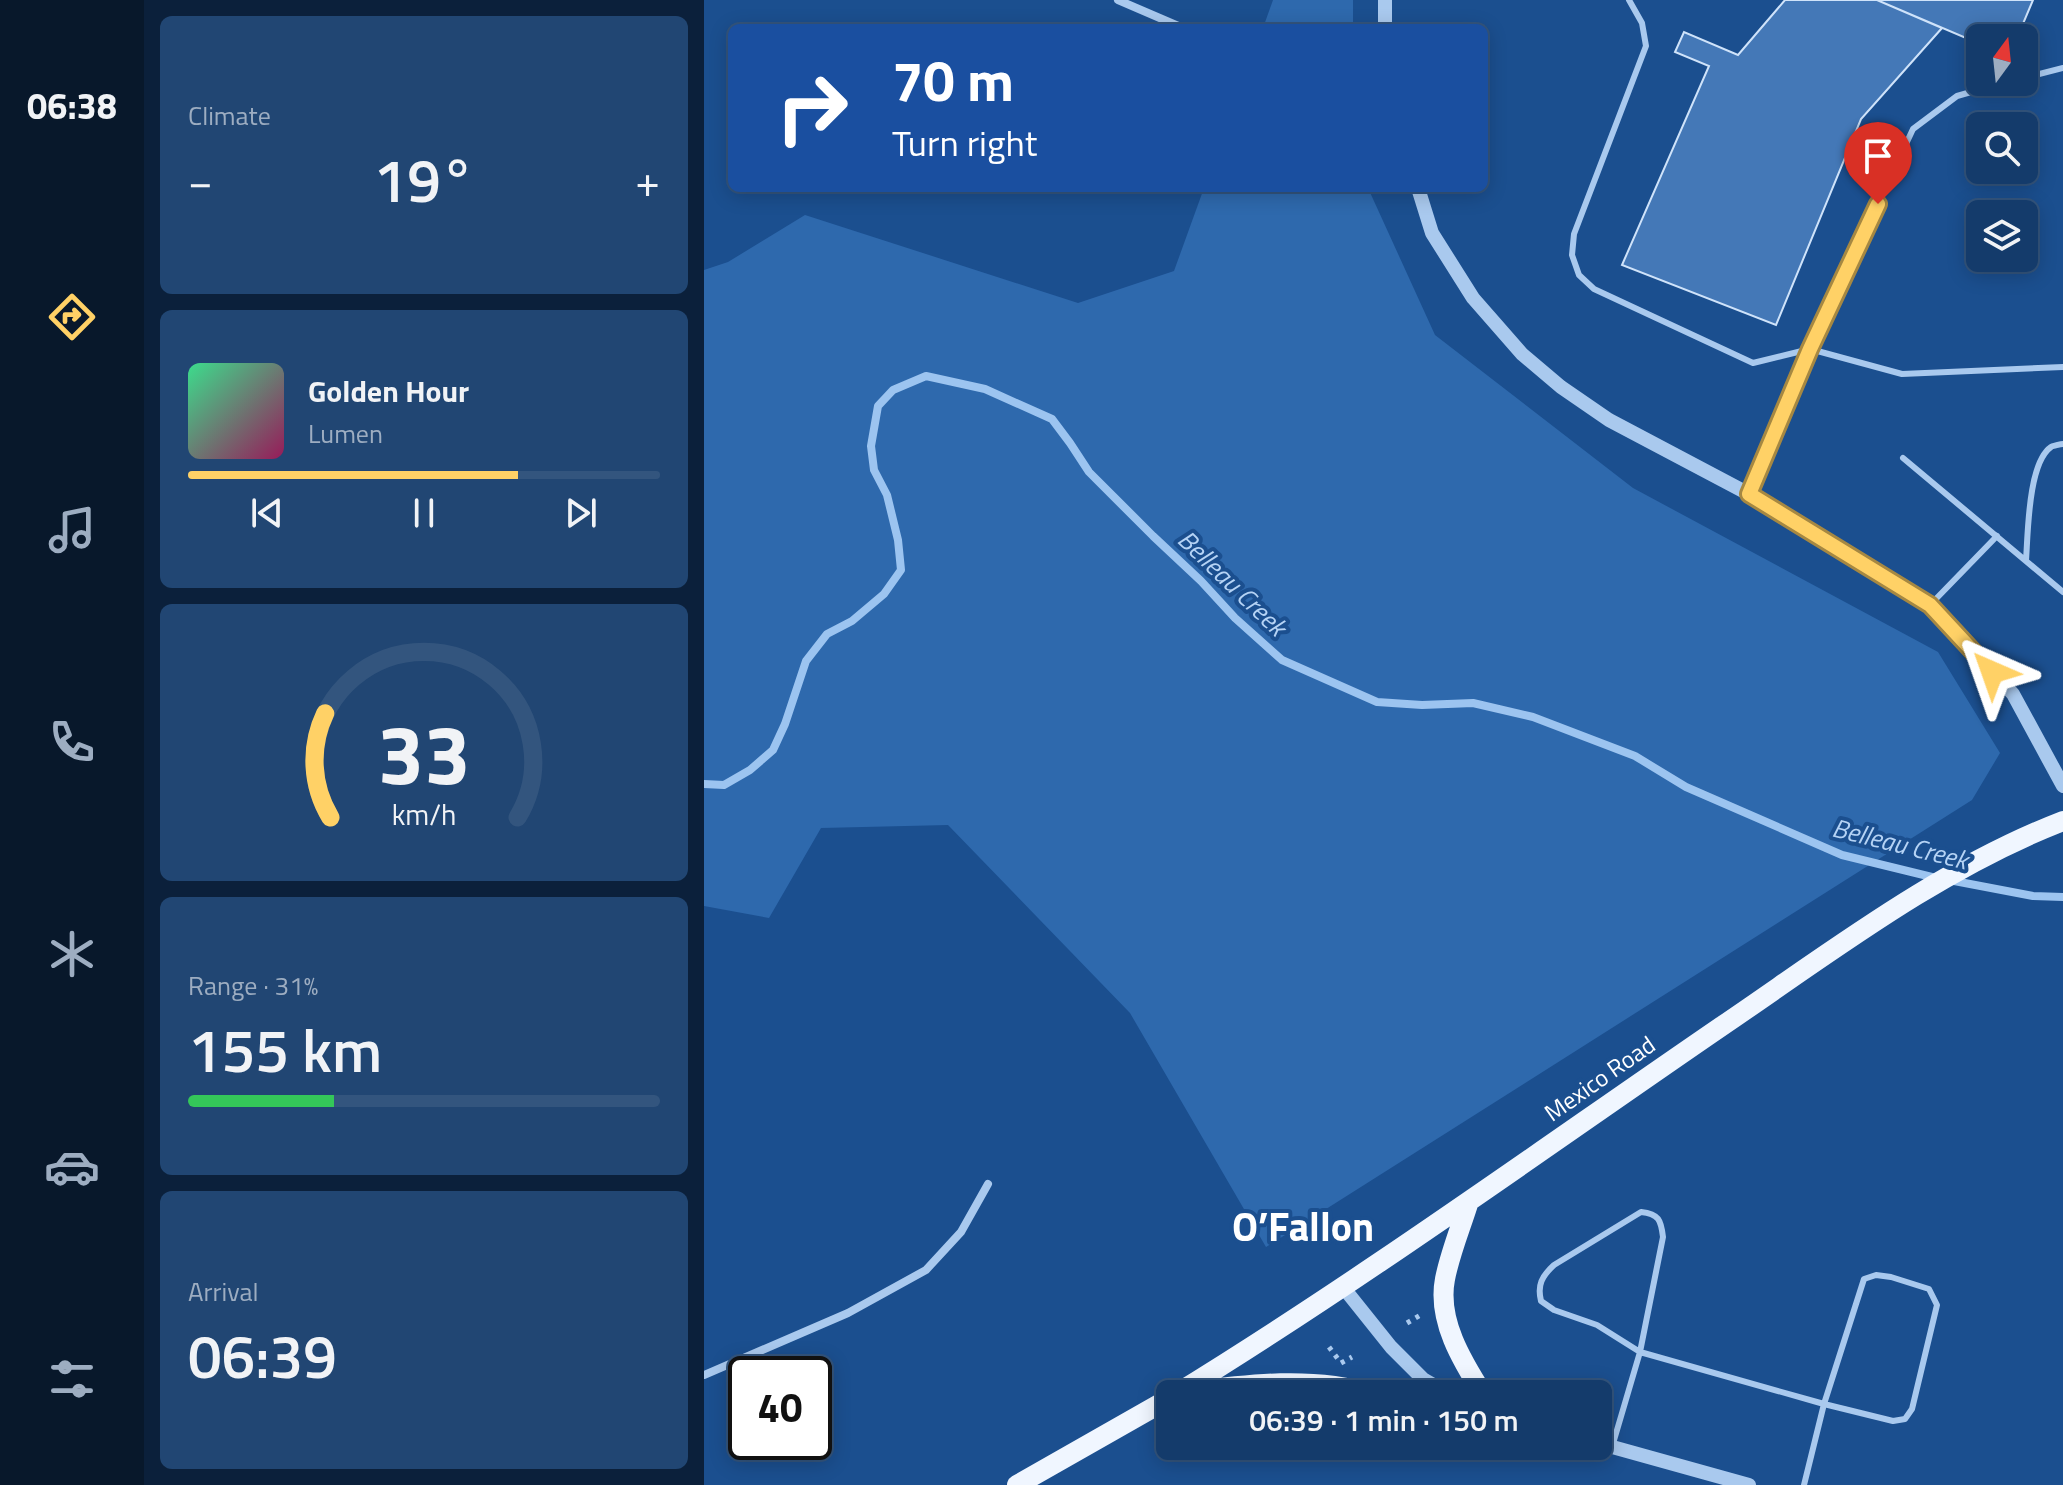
<!DOCTYPE html>
<meta charset="utf-8">
<style>
:root{--surface:#143b6b;--page:#214673;--text:#f1f3f6;--muted:#9dadc1;--line:#33557e;--accent:#ffd166}
body{margin:0;font-family:"Titillium Web",sans-serif;background:var(--page);color:var(--text);height:100vh;display:flex;flex-direction:column;font-size:30px;white-space:nowrap}
*{box-sizing:border-box;margin:0}
p{font-size:26px;color:var(--muted)}
.icon{flex:none;width:44px;height:44px;fill:none;stroke:currentColor;stroke-width:2;stroke-linecap:round;stroke-linejoin:round}
.map{position:relative;flex:1;overflow:hidden}
.drawer{display:flex;flex-direction:column;gap:16px;padding:16px;background:#0b203b;width:560px}
.drawer>*{flex:none}
.hud{position:absolute;left:24px;top:24px;width:760px;height:168px;border-radius:12px;box-shadow:0 4px 20px #0003,0 0 0 2px var(--line);background:#1a4fa0;color:#fff;overflow:hidden}
.needle{width:52px;rotate:15deg}
.controls{position:absolute;left:1262px;top:24px;display:grid;gap:16px}
.controls a{display:grid;place-items:center;width:72px;height:72px;border-radius:12px;background:var(--surface);box-shadow:0 4px 20px #0003,0 0 0 2px var(--line);font-size:40px}
.speed{position:absolute;left:24px;top:1356px;display:flex;gap:16px;font-size:40px;font-weight:700;text-align:center}
.speed>*{display:grid;place-content:center;width:104px;height:104px;border-radius:50%;background:var(--surface);box-shadow:0 4px 20px #0003,0 0 0 2px var(--line);line-height:1}
.speed .limit{border:4px solid #111;border-radius:12px;background:#fff;color:#111}
.pin{position:absolute;display:grid;place-items:center;width:68px;height:68px;color:#fff;margin:-82px -34px;border-radius:50% 50% 50% 0;rotate:-45deg;box-shadow:0 0 8px #0007}
.pin .icon{rotate:45deg}
.me{position:absolute;width:88px;margin:-44px;rotate:317deg;stroke-linejoin:round;filter:drop-shadow(0 0 6px #0008)}
.turn{display:flex;align-items:center;gap:28px;height:168px;padding:0 32px;font-size:36px}
.turn .icon{width:104px;height:104px;stroke-width:2.5}
.turn b{display:block;font-size:56px;line-height:68px}
.big{font-size:60px;font-weight:600;line-height:1.1}
.drawer .tile{flex:1;display:flex;flex-direction:column;justify-content:center;gap:12px;min-width:0;padding:0 28px;border-radius:12px;background:var(--page)}
.drawer .dial{align-items:center;gap:0}
.dial svg{height:208px;overflow:visible;fill:none;stroke:var(--line);stroke-width:7;stroke-linecap:round;text-anchor:middle}
.dial text{fill:var(--text);stroke:none}
.song{display:flex;align-items:center;gap:24px}
.cover{width:96px;height:96px;border-radius:12px;background:linear-gradient(135deg,hsl(150 70% 55%),hsl(330 70% 35%))}
.played{height:8px;border-radius:4px;background:linear-gradient(90deg,var(--accent) 70%,var(--line) 70%)}
.keys{display:flex;justify-content:space-around;direction:ltr}
.heat{display:flex;justify-content:space-between;align-items:center;font-size:44px;direction:ltr}
.charge{height:12px;border-radius:6px;background:linear-gradient(90deg,#34c759 31%,var(--line) 0)}
.trip{position:absolute;left:452px;top:1380px;width:456px;height:80px;border-radius:12px;background:var(--surface);box-shadow:0 4px 20px #0003,0 0 0 2px var(--line);font-weight:600;line-height:80px;text-align:center}
main{display:flex;flex:1;min-height:0}
.tabs{display:flex;flex-direction:column;width:144px;justify-content:space-around;align-items:center;background:#08182b;color:var(--muted)}
.tabs .icon{width:56px;height:56px}
.tabs .on{color:var(--accent)}
.tabs b{font-size:36px;color:var(--text)}
.map>svg:first-child{display:block}
</style>
<main>
<nav class="tabs">
<b>06:38</b>
<svg class="icon on" aria-label="directions" viewBox="0 0 24 24"><path d="M12 3l9 9-9 9-9-9zM9 14v-3h6M13 9l2 2-2 2"/></svg>
<svg class="icon" aria-label="music" viewBox="0 0 24 24"><path d="M9 18V5l10-2v13"/><circle cx="6" cy="18" r="3"/><circle cx="16" cy="16" r="3"/></svg>
<svg class="icon" aria-label="phone" viewBox="0 0 24 24"><path d="M5 4h4l2 5-3 2q2 4 5 5l2-3 5 2v4C11 20 4 13 5 4z"/></svg>
<svg class="icon" aria-label="climate" viewBox="0 0 24 24"><path d="M12 3v18M4 7l16 10M4 17L20 7"/></svg>
<svg class="icon" aria-label="car" viewBox="0 0 24 24"><path d="M5 17H2v-5l4-1 3-4h7l3 4 3 1v5h-3M9 17h6M6 11h13"/><circle cx="7" cy="17" r="2"/><circle cx="17" cy="17" r="2"/></svg>
<svg class="icon" aria-label="filters" viewBox="0 0 24 24"><path d="M4 7h16M4 17h16"/><circle cx="9" cy="7" r="2"/><circle cx="15" cy="17" r="2"/></svg>
</nav>
<section class="drawer">
<div class="tile"><p>Climate</p>
<div class="heat"><a>−</a><b class="big">19°</b><a>+</a></div>
</div>
<div class="tile">
<div class="song"><i class="cover"></i><div><b>Golden Hour</b><p>Lumen</p></div></div>
<div class="played"></div>
<div class="keys"><svg class="icon" aria-label="previous" viewBox="0 0 24 24"><path d="M18 5L8 12l10 7zM5 5v14"/></svg><svg class="icon" aria-label="pause" viewBox="0 0 24 24"><path d="M8 5v14M16 5v14"/></svg><svg class="icon" aria-label="next" viewBox="0 0 24 24"><path d="M6 5l10 7-10 7zM19 5v14"/></svg></div>
</div>
<div class="tile dial"><svg viewBox="0 0 100 80">
<path d="M14 69A42 42 0 1 1 86 69"/>
<path d="M14 69A42 42 0 0 1 12 29" stroke="#ffd166"/>
<text x="50" y="56" font-size="32" font-weight="700">33</text>
<text x="50" y="72" font-size="11">km/h</text>
</svg></div>
<div class="tile"><p>Range · 31%</p><b class="big">155 km</b><div class="charge"></div></div>
<div class="tile"><p>Arrival</p><b class="big">06:39</b></div>
</section>
<div class="map">
<svg width="1359" height="1485" viewBox="0 0 1359 1485">
<rect width="100%" height="100%" fill="#1b4f8f"/>
<path fill="#2e69ad" d="M569,0H649V28H559Z
M500,188H664L731,335L929,488L1234,652L1296,753L1268,800L562,1247L426,1013L244,825L117,828L65,918L0,906V270L24,262L101,215L374,303L470,271Z"/>
<g fill="none" stroke-linecap="round" stroke-linejoin="round">
<path stroke="#9cc4f0" stroke-width="8" d="M0,784L20,785L46,770L69,750L81,724L102,661L123,634L148,621L180,594L197,570L194,540L183,495L170,470L167,446L174,406L189,390L222,376L281,389L348,419L366,443L385,472L449,536L497,581L531,618L578,660L673,702L718,705L769,703L829,717L931,756L982,787L1138,855L1232,878
M1245,880L1329,896L1359,897"/>
</g>
<path fill="#4478b7" stroke="#cfe3fa" stroke-width="2" d="M1081,0H1173L1238,28L1157,119L1072,325L918,265L1005,66L971,52L980,32L1034,55Z
M1173,0H1329L1313,38H1276V44Z"/>
<g fill="none" stroke-linecap="round" stroke-linejoin="round">
<path stroke="#a9c9ee" stroke-width="5" stroke-dasharray="4 6" stroke-linecap="butt" d="M703,1323L720,1313
M625,1347L637,1363L648,1357"/>
<path stroke="#a9c9ee" stroke-width="6" d="M925,0L938,23L942,46L870,234L868,255L875,275L890,289L1049,363L1106,349L1198,374L1359,367
M1320,78L1359,68
M1199,458L1359,592
M1045,494L1106,349L1209,129L1253,96L1302,82
M1322,560C1324,534 1324,463 1347,447C1348,446 1357,444 1359,444
M1226,605L1293,536
M908,1447L936,1352L959,1237C957,1220 955,1214 937,1212L850,1265C838,1276 833,1285 837,1301L850,1310L893,1325L936,1352L1120,1404L1189,1421L1201,1419L1208,1409L1233,1305L1225,1289L1187,1277L1172,1275L1160,1279L1120,1404L1100,1485"/>
<path stroke="#a9c9ee" stroke-width="8" d="M414,0L479,28
M0,1375L144,1313L222,1270L257,1232L284,1184"/>
<path stroke="#a9c9ee" stroke-width="14" d="M681,28V0
M714,188L728,233L769,298L818,354L857,387L905,420L1045,494L1226,605L1309,694L1359,786
M639,1287L687,1347L719,1379L745,1394
M894,1443L1045,1485"/>
<path stroke="#f0f6ff" stroke-width="20" d="M765,1201C757,1227 746,1253 741,1279C733,1320 758,1361 779,1394
M483,1392C544,1384 609,1376 669,1394
M472,1394C659,1279 837,1150 1018,1026C1127,952 1235,869 1359,821
M313,1485L466,1398"/>
</g>
<g fill="none" stroke-linecap="round" stroke-linejoin="round">
<defs>
<path id="route" d="M1174,204L1106,349L1045,494L1226,605L1288,672"/>
</defs>
<use href="#route" stroke="#a68842" stroke-width="20"/>
<use href="#route" stroke="#ffd166" stroke-width="14"/>
</g>
<g text-anchor="middle" stroke-width="8" stroke-linejoin="round" paint-order="stroke">
<g font-size="24" fill="#fff" stroke="#1b4f8f">
<text transform="translate(896 1079) rotate(-35)" y="8">Mexico Road</text>
</g>
<g font-size="26" font-style="italic" fill="#b5d3f5" stroke="#1b4f8f">
<text transform="translate(528 583) rotate(44)" y="9">Belleau Creek</text>
<text transform="translate(1196 844) rotate(14)" y="9">Belleau Creek</text>
</g>
<g font-size="40" font-weight="bold" fill="#fff" stroke="#1b4f8f">
<text x="599" y="1241">O’Fallon</text>
</g>
</g>
</svg>
<div class="controls">
<a><svg class="needle" viewBox="-14 -14 28 28"><path d="M0-13l5 13h-10z" fill="#e53935"/><path d="M0 13l5-13h-10z" fill="#9dadc1"/></svg></a>
<a><svg class="icon" aria-label="search" viewBox="0 0 24 24"><circle cx="10" cy="10" r="6"/><path d="M15 15l6 6"/></svg></a>
<a><svg class="icon" aria-label="layers" viewBox="0 0 24 24"><path d="M12 4l9 5-9 5-9-5zM3 14l9 5 9-5"/></svg></a>
</div>
<div class="speed"><div class="limit">40</div></div>
<div class="pin" style="left:1174px;top:204px;background:#d93025"><svg class="icon" aria-label="arrive" viewBox="0 0 24 24"><path d="M6 21V4h12l-3 4 3 4H6"/></svg></div>
<svg class="me" style="left:1288px;top:672px" viewBox="-20 -20 40 40"><path d="M0-17L14 15 0 8-14 15z" fill="#ffd166" stroke="#fff" stroke-width="4"/></svg>
<div class="trip">06:39 · 1 min · 150 m</div>
<div class="hud">
<div class="turn"><svg class="icon" aria-label="right" viewBox="0 0 24 24"><path d="M7 20v-9h11M14 6l5 5-5 5"/></svg><div><b>70 m</b>Turn right</div></div>
</div>
</div>
</main>
